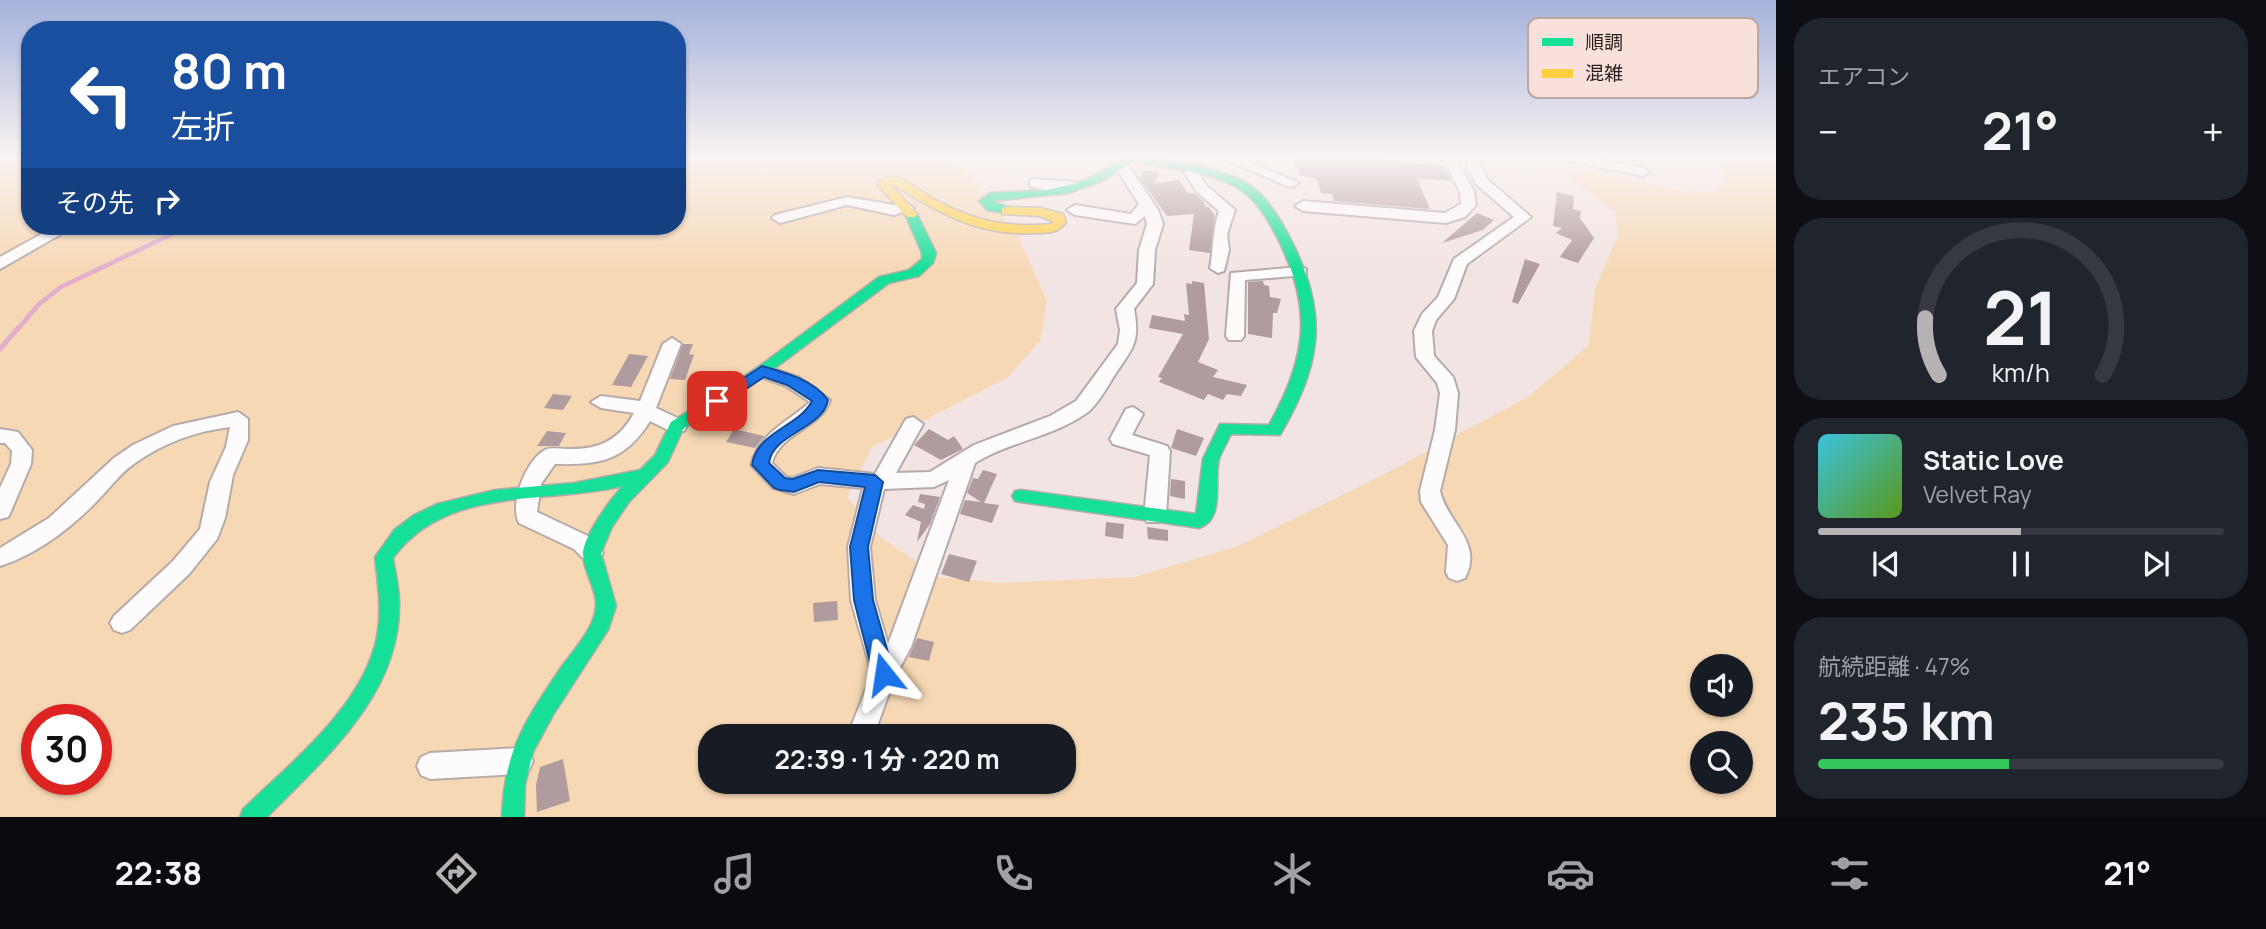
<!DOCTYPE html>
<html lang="ja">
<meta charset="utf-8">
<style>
:root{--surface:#171b24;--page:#20242c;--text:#f1f3f6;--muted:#9ea1a6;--line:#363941;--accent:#b6b2b3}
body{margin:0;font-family:Manrope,"Noto Sans JP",sans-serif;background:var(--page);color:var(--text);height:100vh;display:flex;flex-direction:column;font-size:26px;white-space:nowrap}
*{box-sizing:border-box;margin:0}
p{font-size:23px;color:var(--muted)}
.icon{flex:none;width:38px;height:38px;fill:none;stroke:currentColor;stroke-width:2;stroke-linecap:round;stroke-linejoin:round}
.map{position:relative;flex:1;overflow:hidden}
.panel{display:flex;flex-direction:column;gap:18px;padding:18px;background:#0d0f14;width:490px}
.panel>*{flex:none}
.hud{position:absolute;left:21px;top:21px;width:665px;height:214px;border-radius:28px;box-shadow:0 2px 5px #0004;background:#1a4fa0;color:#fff;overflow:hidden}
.buttons{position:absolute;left:1690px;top:654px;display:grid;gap:14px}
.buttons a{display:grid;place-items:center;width:63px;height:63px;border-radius:50%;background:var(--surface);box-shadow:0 2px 5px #0004;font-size:35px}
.speed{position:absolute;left:21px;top:704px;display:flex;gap:14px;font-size:35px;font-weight:700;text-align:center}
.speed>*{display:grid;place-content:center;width:91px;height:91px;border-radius:50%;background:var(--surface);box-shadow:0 2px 5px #0004;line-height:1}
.speed .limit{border:10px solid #d22;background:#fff;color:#111}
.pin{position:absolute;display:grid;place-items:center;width:60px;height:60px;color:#fff;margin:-30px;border-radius:14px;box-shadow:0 4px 10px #0006}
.me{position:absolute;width:77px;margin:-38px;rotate:345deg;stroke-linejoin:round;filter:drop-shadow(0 0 5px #0008)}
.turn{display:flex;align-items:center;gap:24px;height:147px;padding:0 35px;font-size:32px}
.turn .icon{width:91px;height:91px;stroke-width:2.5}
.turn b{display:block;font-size:49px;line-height:60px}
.then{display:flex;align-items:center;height:66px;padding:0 35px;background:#0003;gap:14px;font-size:26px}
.big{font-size:52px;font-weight:700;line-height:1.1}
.panel .card{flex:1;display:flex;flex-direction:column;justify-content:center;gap:10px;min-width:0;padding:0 24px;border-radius:28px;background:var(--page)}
.panel .dial{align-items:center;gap:0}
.dial svg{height:182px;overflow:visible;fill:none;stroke:var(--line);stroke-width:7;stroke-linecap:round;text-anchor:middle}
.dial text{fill:var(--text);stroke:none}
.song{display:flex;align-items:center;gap:21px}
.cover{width:84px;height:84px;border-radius:10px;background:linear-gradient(135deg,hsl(190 70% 55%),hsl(90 70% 35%))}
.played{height:7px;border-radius:4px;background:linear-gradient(90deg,var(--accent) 50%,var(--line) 50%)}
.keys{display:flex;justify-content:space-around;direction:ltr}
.heat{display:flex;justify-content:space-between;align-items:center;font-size:38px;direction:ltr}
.charge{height:10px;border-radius:5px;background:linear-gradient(90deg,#34c759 47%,var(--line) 0)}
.trip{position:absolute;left:698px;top:724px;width:378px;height:70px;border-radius:28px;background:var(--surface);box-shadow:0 2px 5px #0004;font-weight:700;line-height:70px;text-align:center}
.menu{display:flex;height:112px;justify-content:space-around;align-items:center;background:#090b0e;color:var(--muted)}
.menu .icon{width:49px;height:49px}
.menu .on{color:var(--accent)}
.menu b{font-size:32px;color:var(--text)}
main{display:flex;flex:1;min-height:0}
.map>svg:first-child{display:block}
</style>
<main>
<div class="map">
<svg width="1776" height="817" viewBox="0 0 1776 817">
<rect width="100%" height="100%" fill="#f2e4e2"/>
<path fill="#f6d8b5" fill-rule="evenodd" d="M0,157H30V226H677V157H949L973,179L1018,237L1047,301L1040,341L1008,377L872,447L847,497L880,537L939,577L1000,583L1135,577L1238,546L1377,478L1528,397L1589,345L1595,289L1618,236L1615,212L1573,180L1571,173L1582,170L1658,187L1712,194L1725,183L1721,167L1709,157H1776V817H0ZM1703,667H1741V705H1703ZM37,719H96V779H37ZM710,737H1064V782H710ZM1703,744H1741V782H1703Z"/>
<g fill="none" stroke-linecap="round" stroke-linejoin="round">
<path stroke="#e3aecb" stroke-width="4.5" d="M17,330L39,304L61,287L189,226"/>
<path stroke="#e3aecb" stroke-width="5" d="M0,349L18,328"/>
</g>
<path fill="#b09b9e" d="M1292,157H1381L1382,160L1444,166L1451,181L1417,178L1430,209L1334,201L1332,194L1321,193L1316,178L1301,176Z
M1144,170L1159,172L1155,183L1179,180L1188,193H1194L1204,202L1205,207H1209L1215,216L1210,253L1189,250L1194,214L1167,216L1140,179Z
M1557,192L1574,196L1573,209L1581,211L1580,218L1594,238L1578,263L1560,257L1572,240L1556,233L1562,228L1553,226Z
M1477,213L1494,220L1483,230L1442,243Z
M1525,259L1540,264L1518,304L1512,302Z
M1192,281L1204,283L1209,339L1198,362L1218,370L1213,377L1247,385L1241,396L1227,394L1223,400L1208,394L1204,400L1159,382L1162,378L1158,377L1183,334L1149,328L1152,315L1185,321L1184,314L1189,315L1186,283L1192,284Z
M1263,281L1264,285L1269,286L1270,297L1281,299L1277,313H1273L1272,338L1248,334V282Z
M683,344H693L689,354L694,355L685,380L670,379Z
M629,354L648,356L631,387L612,385Z
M553,394L572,396L563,410L544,408Z
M734,429L764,436L755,448L726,442Z
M929,429L948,440L954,436L963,449L941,460L914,445Z
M1177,429L1204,438L1196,456L1171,448Z
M547,431L566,433L559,446H537Z
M983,470L997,474L984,503L999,505L992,523L960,514L965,500L981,502L967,493L973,478L978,479Z
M1171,479L1185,481V499L1170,496Z
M920,494L940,497L930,524L917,542L921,522L905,515L913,505L924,509L925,504L918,502Z
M1106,522L1124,524L1123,539L1105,536Z
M1147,527L1168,530V541L1148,539Z
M949,554L977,561L969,582L941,574Z
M837,601L838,620L814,622L813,603Z
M917,638L934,642L929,661L909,657Z
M563,759L570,801L537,812L536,785L540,767Z"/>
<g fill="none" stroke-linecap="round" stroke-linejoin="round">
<defs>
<path id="street" d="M1219,157H1238L1299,183L1292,187L1287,186Z
M1442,157H1456L1474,192L1476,205L1465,217L1446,223L1303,211L1295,206L1303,201L1445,213L1461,204L1460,192Z
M1464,157H1478L1487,179L1531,217L1467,264L1454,299L1436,320L1432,331L1434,356L1453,377L1458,393L1455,430L1440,491C1447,523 1484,542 1465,578L1457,581L1449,578L1446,572L1448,545L1421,502L1420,491L1435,430L1440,393L1437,383L1416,357L1414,331L1422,314L1438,297L1454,259L1514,217L1476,184Z
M1562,157H1589L1643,168L1650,172L1643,176L1569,161Z
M1121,161L1128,165L1158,210L1163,224L1155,250L1153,284L1134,309C1140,341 1134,347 1116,373C1108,385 1099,403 1088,412C1054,437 1010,441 975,463L911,647L895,677L873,737H847L872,674L851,600L848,547L863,488L820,484L794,494L773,488L751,465C760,432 787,423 810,402L786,386L755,375L753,371L762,365L800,378L830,400C822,428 780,432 772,463L786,477L793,478L818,468L875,474L906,419L913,417L923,424L896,473L930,472L974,445L1050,416L1076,401L1118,344L1120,330L1116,309L1137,283L1139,250L1147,224L1145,216L1135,224L1075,215L1067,210L1075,205L1131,214L1139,204L1114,165ZM949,480L888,644L875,600L870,547L884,489L934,487Z
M1191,168L1196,169L1207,186L1235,210L1227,234L1229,250L1224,271L1218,273L1210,268C1214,246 1212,233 1219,211L1197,192L1184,172Z
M1035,179C1049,182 1072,178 1082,186C1069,197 1045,190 1030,186V180Z
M847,197L894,205L906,203L914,208L894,215L847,205L780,223L772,218L775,215Z
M56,226H75L0,269V257Z
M1300,267L1306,269V275L1245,280L1244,336L1241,340H1229L1226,336L1231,273Z
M672,338L681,344L656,408L684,421L687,426L684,431H670L650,421C625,461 600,465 555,464L541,484L537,512L590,537L603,553L600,559L592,562L584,559L574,549L519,523C509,504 526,460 545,450C551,447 560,449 567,449C598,450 619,441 634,413L601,408L591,402L601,396L640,401L663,344Z
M1133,407L1143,414L1132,435L1167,446L1170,451L1166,516L1163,522H1147L1144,516L1150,455L1113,444L1110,439L1126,409Z
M238,412L248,419V440L233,475L225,518L217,539L189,574L130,630L122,633L114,630L110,623L114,616L173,561L200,529L210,482L226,447L230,427C196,431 163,443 135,463C120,473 110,488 97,501C70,529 37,554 0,566V548L49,518L114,458L133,445L173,426Z
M0,429L18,432L32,450L31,464L11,511L8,517L0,519V488L11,464L12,451L5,443H0Z
M520,748L529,752L533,761L529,770L520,774L430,779L421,775L417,766L421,757L430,753Z"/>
<path id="fast" d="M1123,157C1157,157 1218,166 1248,184C1267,196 1280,219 1290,238C1329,314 1322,363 1280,435L1231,434C1227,442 1222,451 1219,459C1213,481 1226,519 1199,528L1021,502L1015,501L1012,496L1015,491L1021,490L1196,514L1203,459L1220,424L1269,425C1307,357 1313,309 1278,239C1268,219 1255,197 1234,186C1204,170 1164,168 1131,162L1102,181L1068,193L992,201L1010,208V214L987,210L979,201L990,193L1047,190L1077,183L1094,176Z
M911,210L917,214L936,253L933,263L919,276L889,283L767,374L683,429L668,462L629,502L612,527L601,553L616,606L608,630L553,715L533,752L525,785L524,817H502C504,750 526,720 562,666C574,650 595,627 596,606C597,589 583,571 583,554C583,537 611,498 623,486C543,505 447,485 393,558C395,572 399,587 399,601C402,693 326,757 267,817H240L243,809C291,763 363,706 377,637C382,610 378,584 375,557L394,530L414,515L437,504L495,490L574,483L640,470L655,455L671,422L757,368L879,277L909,270L922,259V253L905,214Z"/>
<path id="slow" d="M893,176C908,181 922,192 936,200C974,221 1008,228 1051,224L1054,222L1040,216L1002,214V208L1006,207L1041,208L1063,214L1066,222C1058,233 1051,232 1038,233C998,236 962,225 928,205C916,199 903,189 890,184L917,214L915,217H907L876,183Z"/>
</defs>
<use href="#street" stroke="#b6aba9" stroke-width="4"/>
<use href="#fast" stroke="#b6aba9" stroke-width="3"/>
<use href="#slow" stroke="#b6aba9" stroke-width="3"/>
<use href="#street" fill="#fdfbfb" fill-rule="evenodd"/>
<use href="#fast" fill="#16e098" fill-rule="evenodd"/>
<use href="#slow" fill="#ffcf43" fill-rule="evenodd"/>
</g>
<linearGradient id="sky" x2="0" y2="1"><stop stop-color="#a6b2dc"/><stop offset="0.58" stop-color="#f9f3f2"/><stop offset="1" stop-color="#f9f3f2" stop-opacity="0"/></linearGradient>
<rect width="1776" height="271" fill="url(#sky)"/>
<path fill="#1a73e8" stroke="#114b97" stroke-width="2" d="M762,366C784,372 814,380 828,400C823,429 773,433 769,463L785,478L793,479L818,470L875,475L883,482L868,547L873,600L894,674L891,680L884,683L876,680L873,674L854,600L850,547L865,487L819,482L794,492L780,490L774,488L752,465C757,431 799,427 812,401L787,385L764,377L723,404L717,406L709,401Z"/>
<rect x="1528" y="18" width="230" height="80" rx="10" fill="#f9e0db" stroke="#baa6a2" stroke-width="2"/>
<rect x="1542" y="38" width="31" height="8" fill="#16e098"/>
<rect x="1542" y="69" width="31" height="9" fill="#ffcf43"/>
<g font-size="19" fill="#271e1c">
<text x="1585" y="49">順調</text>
<text x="1585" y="80">混雑</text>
</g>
</svg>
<div class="buttons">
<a><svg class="icon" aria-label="sound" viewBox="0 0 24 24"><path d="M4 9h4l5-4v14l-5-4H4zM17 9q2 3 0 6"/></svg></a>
<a><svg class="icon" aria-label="search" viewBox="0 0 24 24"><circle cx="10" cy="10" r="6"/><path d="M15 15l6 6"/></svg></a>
</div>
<div class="speed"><div class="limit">30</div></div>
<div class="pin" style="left:717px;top:401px;background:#d93025"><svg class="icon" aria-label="arrive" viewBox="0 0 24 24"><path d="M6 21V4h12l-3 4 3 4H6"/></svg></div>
<svg class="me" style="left:884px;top:674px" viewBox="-20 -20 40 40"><path d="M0-17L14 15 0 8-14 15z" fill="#1a73e8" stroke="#fff" stroke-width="4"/></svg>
<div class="trip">22:39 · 1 分 · 220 m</div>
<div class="hud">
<div class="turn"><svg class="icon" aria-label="left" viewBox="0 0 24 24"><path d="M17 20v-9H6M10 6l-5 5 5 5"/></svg><div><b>80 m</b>左折</div></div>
<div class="then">その先<svg class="icon" aria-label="right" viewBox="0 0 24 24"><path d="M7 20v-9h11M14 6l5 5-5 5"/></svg></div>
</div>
</div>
<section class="panel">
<div class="card"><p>エアコン</p>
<div class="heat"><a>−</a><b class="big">21°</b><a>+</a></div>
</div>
<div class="card dial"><svg viewBox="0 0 100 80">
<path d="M14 69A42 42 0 1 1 86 69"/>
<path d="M14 69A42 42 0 0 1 8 44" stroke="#b6b2b3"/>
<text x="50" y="56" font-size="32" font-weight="700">21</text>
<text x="50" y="72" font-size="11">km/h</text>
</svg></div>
<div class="card">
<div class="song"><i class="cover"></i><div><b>Static Love</b><p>Velvet Ray</p></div></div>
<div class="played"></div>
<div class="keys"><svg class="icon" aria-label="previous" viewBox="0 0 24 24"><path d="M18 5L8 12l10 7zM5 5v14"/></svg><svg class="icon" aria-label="pause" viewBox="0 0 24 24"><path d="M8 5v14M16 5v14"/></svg><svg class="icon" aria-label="next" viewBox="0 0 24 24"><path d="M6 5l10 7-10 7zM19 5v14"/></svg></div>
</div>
<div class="card"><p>航続距離 · 47%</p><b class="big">235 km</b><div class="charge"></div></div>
</section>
</main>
<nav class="menu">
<b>22:38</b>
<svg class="icon on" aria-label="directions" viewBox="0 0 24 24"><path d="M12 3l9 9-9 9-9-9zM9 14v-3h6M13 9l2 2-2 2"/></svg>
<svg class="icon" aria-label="music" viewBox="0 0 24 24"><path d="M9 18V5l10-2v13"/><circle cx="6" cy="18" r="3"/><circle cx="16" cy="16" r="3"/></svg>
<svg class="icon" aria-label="phone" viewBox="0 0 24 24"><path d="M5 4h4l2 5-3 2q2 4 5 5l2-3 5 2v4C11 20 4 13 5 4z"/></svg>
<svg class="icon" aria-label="climate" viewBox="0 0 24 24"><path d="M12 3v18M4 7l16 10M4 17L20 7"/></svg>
<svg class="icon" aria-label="car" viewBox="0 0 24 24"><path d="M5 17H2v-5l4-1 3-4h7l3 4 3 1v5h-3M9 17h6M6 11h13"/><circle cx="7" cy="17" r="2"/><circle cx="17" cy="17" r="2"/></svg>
<svg class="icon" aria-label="filters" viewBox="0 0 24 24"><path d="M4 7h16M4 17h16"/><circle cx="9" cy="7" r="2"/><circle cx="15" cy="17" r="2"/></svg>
<b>21°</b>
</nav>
